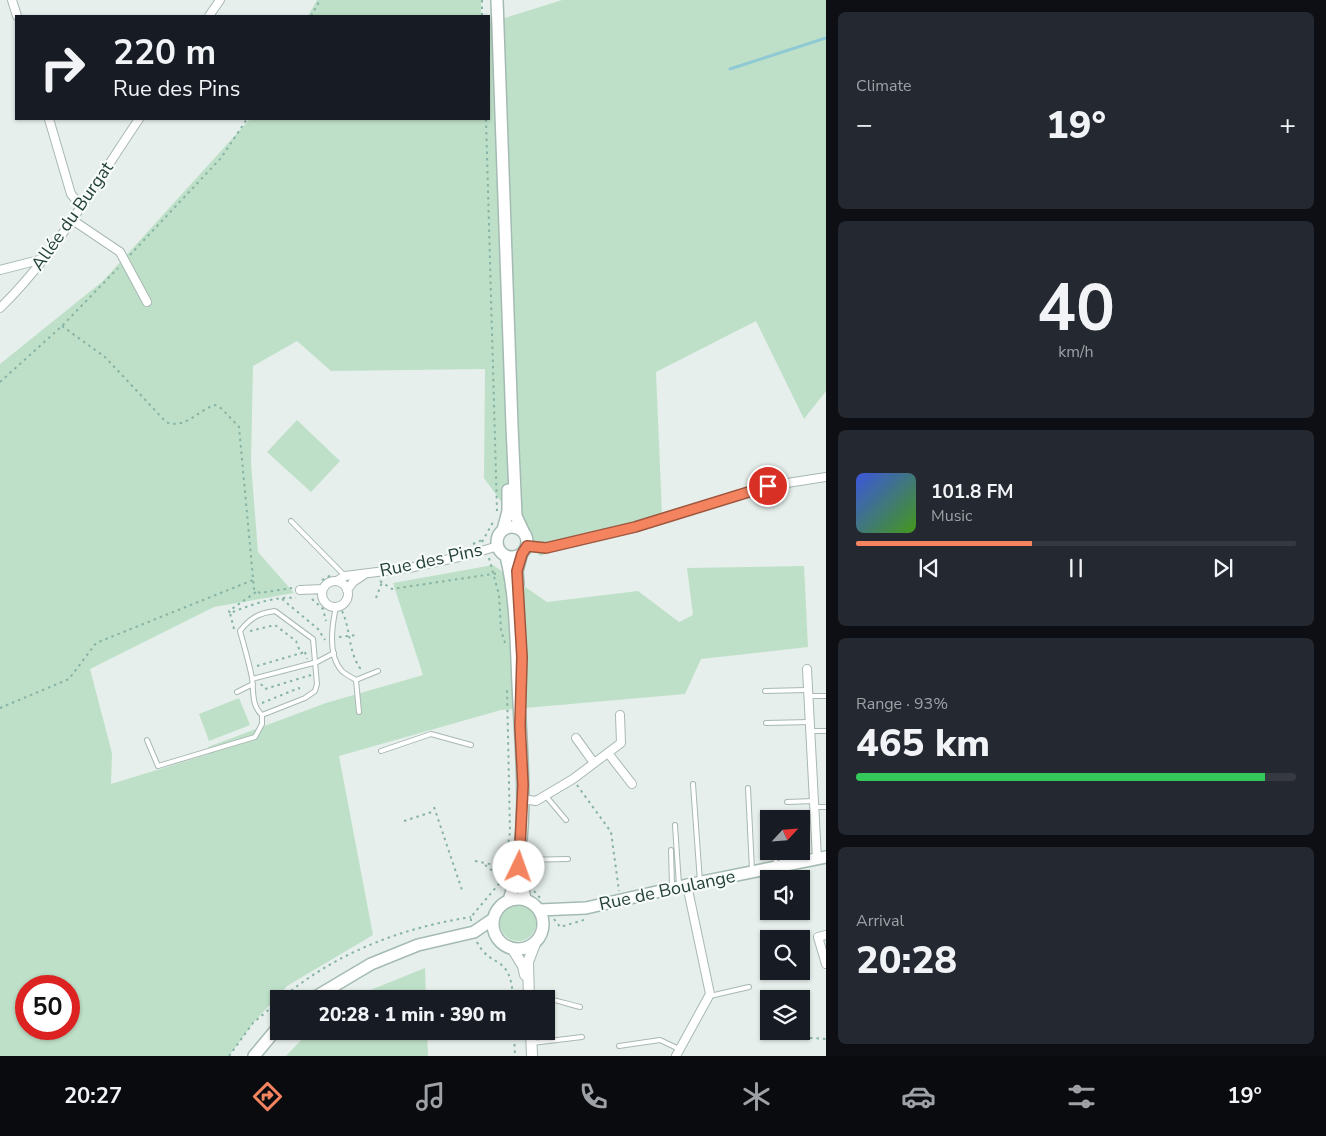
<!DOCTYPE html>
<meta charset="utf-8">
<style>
:root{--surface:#171b24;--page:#242831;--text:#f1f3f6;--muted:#9ea1a6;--line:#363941;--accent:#f4845f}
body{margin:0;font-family:"Nunito Sans",sans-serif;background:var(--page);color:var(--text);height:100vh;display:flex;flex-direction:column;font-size:19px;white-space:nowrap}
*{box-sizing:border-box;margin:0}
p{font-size:16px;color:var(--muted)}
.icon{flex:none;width:28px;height:28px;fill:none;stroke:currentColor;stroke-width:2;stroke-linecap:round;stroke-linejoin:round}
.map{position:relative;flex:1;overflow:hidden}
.side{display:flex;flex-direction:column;gap:12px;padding:12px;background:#0d0f14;width:500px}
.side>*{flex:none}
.banner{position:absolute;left:15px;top:15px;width:475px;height:105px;border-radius:0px;box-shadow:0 1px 4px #0004;background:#171b24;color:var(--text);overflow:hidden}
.needle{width:32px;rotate:64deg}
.tools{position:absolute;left:760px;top:810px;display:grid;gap:10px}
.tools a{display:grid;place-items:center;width:50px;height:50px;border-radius:0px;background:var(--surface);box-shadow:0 1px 4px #0004;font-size:25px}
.speed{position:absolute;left:15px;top:975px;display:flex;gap:10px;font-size:25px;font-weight:700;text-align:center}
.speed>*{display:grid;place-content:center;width:65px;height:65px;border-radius:50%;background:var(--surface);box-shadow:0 1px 4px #0004;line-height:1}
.speed .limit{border:8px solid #d22;background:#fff;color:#111}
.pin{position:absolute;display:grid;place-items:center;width:42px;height:42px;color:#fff;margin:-21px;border:2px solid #fff;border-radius:50%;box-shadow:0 1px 5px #0007}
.me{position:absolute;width:55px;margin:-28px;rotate:3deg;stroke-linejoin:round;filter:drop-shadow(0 0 4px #0008)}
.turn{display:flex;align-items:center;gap:18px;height:105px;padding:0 15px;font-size:22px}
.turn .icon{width:65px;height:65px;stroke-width:2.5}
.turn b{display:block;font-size:35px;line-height:42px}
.big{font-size:38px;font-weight:800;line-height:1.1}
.side .widget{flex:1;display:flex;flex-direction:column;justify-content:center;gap:8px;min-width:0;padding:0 18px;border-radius:8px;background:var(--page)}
.side .dial{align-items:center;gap:0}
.dial b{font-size:65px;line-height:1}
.song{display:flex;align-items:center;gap:15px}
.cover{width:60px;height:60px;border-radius:8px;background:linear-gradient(135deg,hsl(230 70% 55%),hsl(100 70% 35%))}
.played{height:5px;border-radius:2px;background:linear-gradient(90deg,var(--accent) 40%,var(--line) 40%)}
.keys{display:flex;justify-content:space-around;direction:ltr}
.heat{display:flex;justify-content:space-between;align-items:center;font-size:28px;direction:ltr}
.charge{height:8px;border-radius:4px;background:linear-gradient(90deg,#34c759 93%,var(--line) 0)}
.trip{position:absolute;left:270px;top:990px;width:285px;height:50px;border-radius:0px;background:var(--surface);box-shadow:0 1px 4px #0004;font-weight:800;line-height:50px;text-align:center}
.menu{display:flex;height:80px;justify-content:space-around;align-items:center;background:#090b0e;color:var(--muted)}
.menu .icon{width:35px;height:35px}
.menu .current{color:var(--accent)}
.menu b{font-size:22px;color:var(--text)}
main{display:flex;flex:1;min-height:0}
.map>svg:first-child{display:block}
</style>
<main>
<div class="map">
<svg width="826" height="1056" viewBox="0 0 826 1056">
<rect width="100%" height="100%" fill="#e6efeb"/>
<path fill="#bfe0c8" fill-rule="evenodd" d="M317,0H481V16H308Z
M562,0H826V391L804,419L756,321L656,372L662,514L540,556L484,478L485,369L331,371L297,341L253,366L251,463L258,552L294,593L214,607L90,669L112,753L111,784L209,754L208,747L326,703L423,675L393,583L493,565L547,602L638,591L679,622L693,615L687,568L804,566L808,647L701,659L685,694L501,710L339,756L373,935L287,986L253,1023L229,1056H0V364L103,281L250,119H489V23ZM26,986H69V1029H26Z
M297,420L340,461L311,492L267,452Z
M239,698L250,725L209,741L199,714Z
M500 923a18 18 0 1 1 36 0a18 18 0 1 1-36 0Z
M425,968L426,999H348Z
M310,1031H427L428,1056H286Z"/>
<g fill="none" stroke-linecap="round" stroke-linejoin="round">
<path stroke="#8ec9d4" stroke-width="3" d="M730,69L826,38"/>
<defs>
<path id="service" d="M291,521L345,576
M336,607C332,625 327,655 342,671C345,674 351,677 356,680L378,671
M275,611L313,639L317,684L315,691L305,698L262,715C251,705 254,691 252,678C249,662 244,646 240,631C250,618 259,613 275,611Z
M252,679L317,662L334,653
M356,680L359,712
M765,691L807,690
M237,692L253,684
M808,696H826
M766,723L810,722
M811,731H826
M147,740L158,766L255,737L262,724V715
M381,751L431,734L471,745
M693,784L700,882
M748,788L752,870
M545,795L566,820
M787,802L814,801
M814,807H826
M675,825L679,885
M671,850L672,886
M775,851L776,866
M781,851L782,864
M520,860L568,859
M710,996L749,987
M529,998C550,997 560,1002 580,1007
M532,1043L582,1037
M619,1046L660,1040L679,1049"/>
<path id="minor" d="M12,0L17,16
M209,16L220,0
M49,119L71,194L80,205
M71,219L120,252L147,302
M0,270L43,259
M0,308C55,255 96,182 139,119
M527,546L546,548L635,527L768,486L826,477
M337,581L345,576L409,568L468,555L498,546
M322 594a13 13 0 1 1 26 0a13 13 0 1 1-26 0Z
M300,590L323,589
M347,590L353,582L365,574
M807,669L817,859
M576,738L594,763
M608,753L632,784
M522,799L536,801L573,779L621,743L620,715
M826,935L818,937L826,964
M676,1056L710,994L687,885"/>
<path id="tertiary" d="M512,948L523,966L525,975
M529,999L528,962L536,941
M531,1031L532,1056"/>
<path id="secondary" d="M497,0L512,426L516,516L524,533
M497 542a15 15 0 1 1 30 0a15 15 0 1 1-30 0Z
M503,530L508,511V490
M506,556C516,597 516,642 518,684C521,751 531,836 509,900
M518,584L517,571L522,553
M519,869L525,899
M493 924a25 25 0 1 1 50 0a25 25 0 1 1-50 0Z
M539,910L586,908L687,885L826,857
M312,999L371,964L418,945L474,932L493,919
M254,1056L279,1026"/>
</defs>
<use href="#service" stroke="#a8b8b2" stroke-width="6"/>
<use href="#minor" stroke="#a8b8b2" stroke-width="10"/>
<use href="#tertiary" stroke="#a8b8b2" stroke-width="12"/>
<use href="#secondary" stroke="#a4bbb3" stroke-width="14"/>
<path stroke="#86b3a5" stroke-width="2" stroke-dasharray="2.5 4" stroke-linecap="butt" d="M482,0V16
M311,16L320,0
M486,119L497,511
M130,255L221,158L247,119
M62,326L105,357L166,422C185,430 198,410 215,405L222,409L239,427L254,589L260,593L292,588
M0,382L62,326L118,268
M482,542L493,522
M473,544L482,540
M489,558L499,595L501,630L505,643
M322,580L331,575
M380,581L392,589L499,573
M376,598L382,582
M282,599L318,629L325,640
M312,599L323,609L326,621
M342,611C351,630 348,651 360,668L359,671
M230,613L229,611L256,592
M234,629L230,613C251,605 274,596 296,598
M250,631L275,625L296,641L301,654
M339,637L357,635
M305,652L307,659
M257,666L305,652
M261,684L265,689L311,675
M262,703L299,688L301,693
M0,708L69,679L96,643L253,580
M577,785L611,832L619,891
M434,807L462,890
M404,821L435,811
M475,861L504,867
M485,865L503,879
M534,891L541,899
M554,919L560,927L587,919
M471,921V917L503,879L510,832L507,688
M477,942C491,970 511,952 513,999
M281,999C335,953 401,928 471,917
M514,1031L515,1056
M797,1037L826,1039
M229,1056L253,1023L279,1001"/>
<use href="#service" stroke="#fff" stroke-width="4"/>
<use href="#minor" stroke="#fff" stroke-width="8"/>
<use href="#tertiary" stroke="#fff" stroke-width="10"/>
<use href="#secondary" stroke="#fff" stroke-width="11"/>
</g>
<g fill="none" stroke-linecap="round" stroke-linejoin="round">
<defs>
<path id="route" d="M519,867L523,785L520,726L522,657L517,571L522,554L527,546L546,548L635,527L768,486"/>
</defs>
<use href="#route" stroke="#9f563e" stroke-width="12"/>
<use href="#route" stroke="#f4845f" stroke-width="9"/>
</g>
<g text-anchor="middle" stroke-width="4.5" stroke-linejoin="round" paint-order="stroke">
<g font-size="18" fill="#24423a" stroke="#f7fbf9">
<text transform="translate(72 216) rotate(-55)" y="6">Allée du Burgat</text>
<text transform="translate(431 560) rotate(-12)" y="6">Rue des Pins</text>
<text transform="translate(667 890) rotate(-12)" y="6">Rue de Boulange</text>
</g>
</g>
</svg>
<div class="tools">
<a><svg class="needle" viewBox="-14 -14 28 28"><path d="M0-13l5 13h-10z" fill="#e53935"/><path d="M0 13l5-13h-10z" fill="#9ea1a6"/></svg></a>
<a><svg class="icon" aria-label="sound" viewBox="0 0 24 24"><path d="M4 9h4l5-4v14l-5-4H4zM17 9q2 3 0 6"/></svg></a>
<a><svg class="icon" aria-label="search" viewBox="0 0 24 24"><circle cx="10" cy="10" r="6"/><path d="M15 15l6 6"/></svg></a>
<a><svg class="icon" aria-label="layers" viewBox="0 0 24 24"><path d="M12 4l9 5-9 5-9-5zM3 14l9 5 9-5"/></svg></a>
</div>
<div class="speed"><div class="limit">50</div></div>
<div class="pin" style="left:768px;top:486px;background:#d93025"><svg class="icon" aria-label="arrive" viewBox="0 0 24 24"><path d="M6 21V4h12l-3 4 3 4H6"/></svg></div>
<svg class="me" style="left:519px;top:867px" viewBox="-20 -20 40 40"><circle r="19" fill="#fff"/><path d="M0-13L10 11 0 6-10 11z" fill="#f4845f"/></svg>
<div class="trip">20:28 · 1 min · 390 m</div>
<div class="banner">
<div class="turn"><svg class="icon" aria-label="right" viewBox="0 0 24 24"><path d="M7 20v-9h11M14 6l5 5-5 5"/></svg><div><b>220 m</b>Rue des Pins</div></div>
</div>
</div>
<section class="side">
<div class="widget"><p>Climate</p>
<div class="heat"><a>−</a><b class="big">19°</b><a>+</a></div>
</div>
<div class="widget dial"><b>40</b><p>km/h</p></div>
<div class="widget">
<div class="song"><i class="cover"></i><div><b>101.8 FM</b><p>Music</p></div></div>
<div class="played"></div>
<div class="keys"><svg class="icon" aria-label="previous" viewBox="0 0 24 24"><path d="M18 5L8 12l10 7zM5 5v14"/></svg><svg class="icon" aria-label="pause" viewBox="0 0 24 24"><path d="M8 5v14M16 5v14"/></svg><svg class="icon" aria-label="next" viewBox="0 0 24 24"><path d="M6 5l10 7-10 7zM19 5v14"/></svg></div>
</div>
<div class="widget"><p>Range · 93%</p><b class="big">465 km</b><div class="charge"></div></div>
<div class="widget"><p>Arrival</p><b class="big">20:28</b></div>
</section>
</main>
<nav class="menu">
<b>20:27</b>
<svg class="icon current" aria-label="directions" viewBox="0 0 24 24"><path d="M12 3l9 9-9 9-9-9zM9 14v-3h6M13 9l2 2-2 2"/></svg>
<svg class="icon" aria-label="music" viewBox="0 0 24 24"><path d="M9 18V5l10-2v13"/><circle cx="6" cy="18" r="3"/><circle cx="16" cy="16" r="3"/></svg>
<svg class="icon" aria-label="phone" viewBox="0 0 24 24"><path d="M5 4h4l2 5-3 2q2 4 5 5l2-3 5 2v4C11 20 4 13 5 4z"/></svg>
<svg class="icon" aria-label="climate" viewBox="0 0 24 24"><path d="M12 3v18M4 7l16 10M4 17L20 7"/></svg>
<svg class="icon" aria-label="car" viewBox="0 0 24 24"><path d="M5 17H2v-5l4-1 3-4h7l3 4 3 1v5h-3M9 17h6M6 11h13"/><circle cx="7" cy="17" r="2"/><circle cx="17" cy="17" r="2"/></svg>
<svg class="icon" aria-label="filters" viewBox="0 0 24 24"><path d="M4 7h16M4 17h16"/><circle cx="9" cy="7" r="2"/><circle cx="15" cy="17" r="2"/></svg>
<b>19°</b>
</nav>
